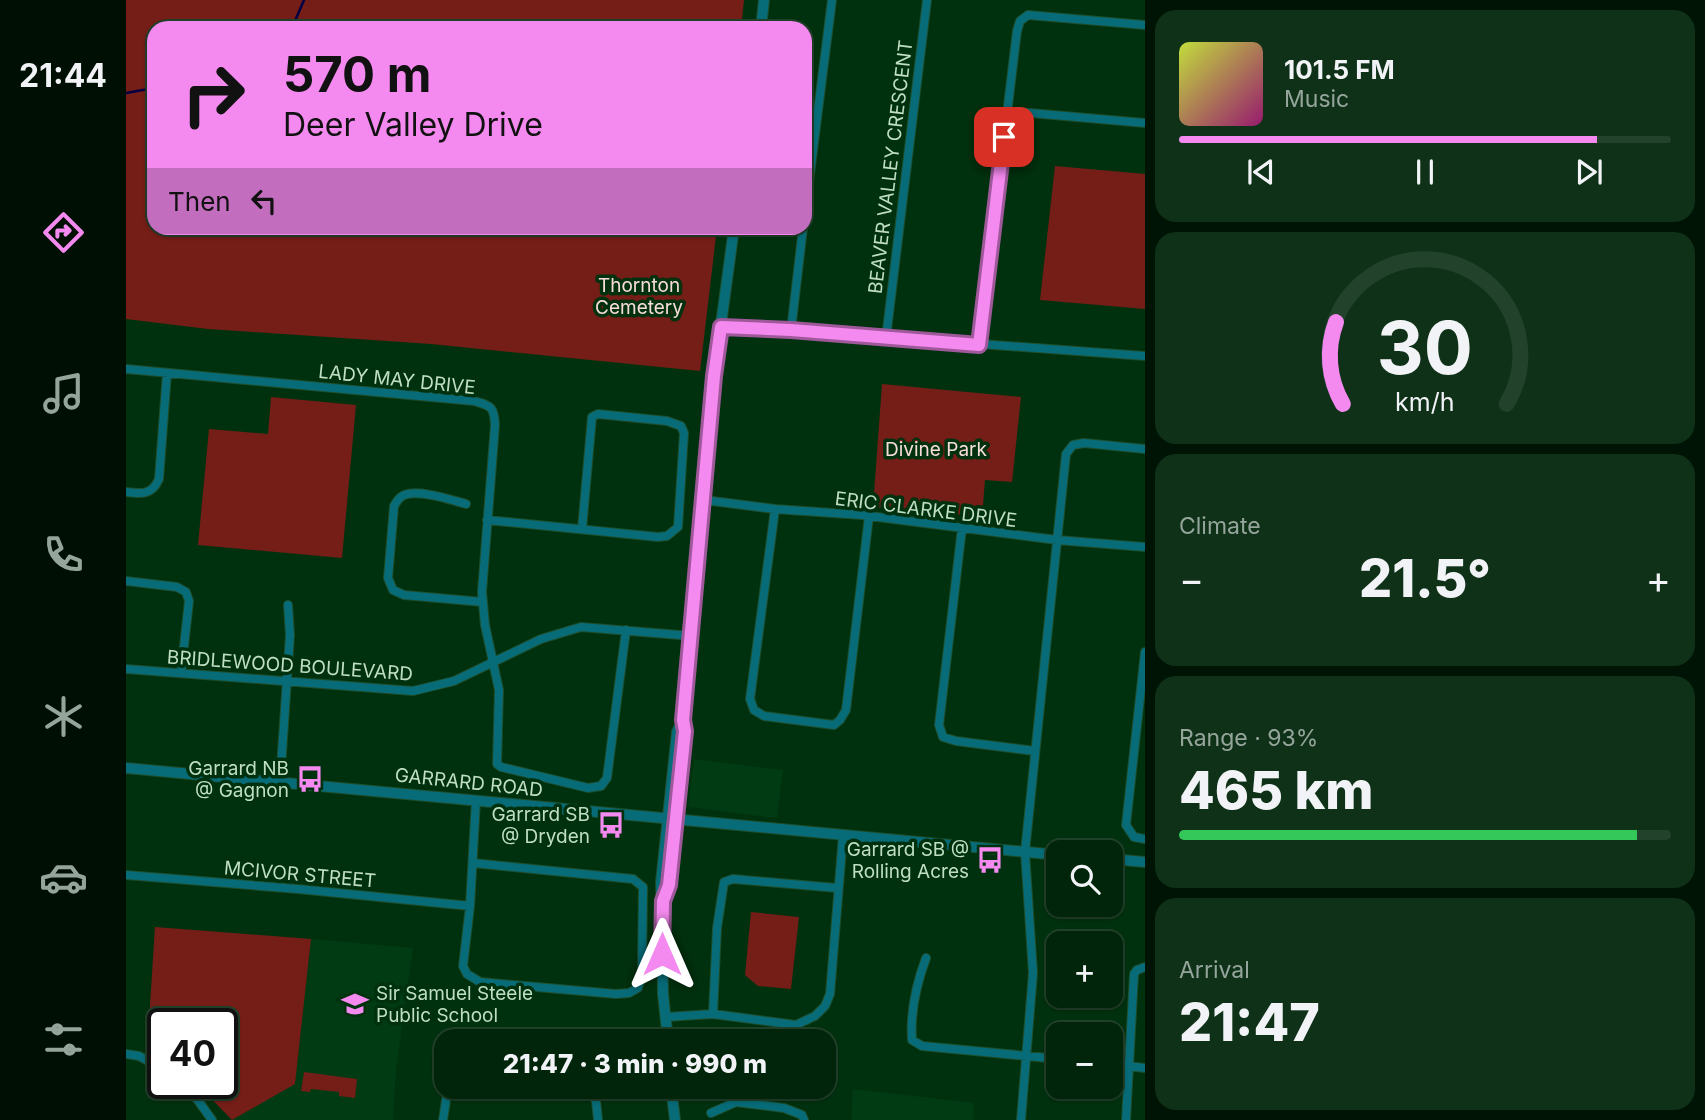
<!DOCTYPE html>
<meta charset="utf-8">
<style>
:root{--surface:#00250a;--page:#0e3118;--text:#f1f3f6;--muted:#95a59c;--line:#22422b;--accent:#f489ef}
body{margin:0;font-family:Inter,sans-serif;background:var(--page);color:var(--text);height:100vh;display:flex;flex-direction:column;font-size:26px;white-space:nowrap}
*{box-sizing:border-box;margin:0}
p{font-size:23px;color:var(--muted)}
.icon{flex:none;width:38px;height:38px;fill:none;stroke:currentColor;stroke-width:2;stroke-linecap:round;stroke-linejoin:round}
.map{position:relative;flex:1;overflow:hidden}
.sheet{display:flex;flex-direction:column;gap:10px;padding:10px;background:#001406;width:560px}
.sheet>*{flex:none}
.hud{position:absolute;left:21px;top:21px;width:665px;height:214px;border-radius:21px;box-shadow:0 2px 5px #0004,0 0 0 2px var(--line);background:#f489ef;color:#111;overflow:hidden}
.controls{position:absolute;left:920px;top:840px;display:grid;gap:14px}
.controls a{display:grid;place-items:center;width:77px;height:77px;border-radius:14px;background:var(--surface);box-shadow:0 2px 5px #0004,0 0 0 2px var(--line);font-size:35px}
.speed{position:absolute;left:21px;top:1008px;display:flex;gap:14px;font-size:35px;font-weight:700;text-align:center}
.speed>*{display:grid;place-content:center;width:91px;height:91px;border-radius:50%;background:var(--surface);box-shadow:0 2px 5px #0004,0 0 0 2px var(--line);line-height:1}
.speed .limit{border:4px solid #111;border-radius:10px;background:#fff;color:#111}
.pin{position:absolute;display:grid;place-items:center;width:60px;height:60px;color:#fff;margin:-30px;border-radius:14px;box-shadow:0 4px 10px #0006}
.me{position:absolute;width:77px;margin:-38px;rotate:0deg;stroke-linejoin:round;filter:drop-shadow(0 0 5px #0008)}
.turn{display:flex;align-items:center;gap:24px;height:147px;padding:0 21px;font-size:32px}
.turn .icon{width:91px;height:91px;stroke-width:2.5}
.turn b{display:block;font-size:49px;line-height:60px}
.then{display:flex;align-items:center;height:66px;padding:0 21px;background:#0003;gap:14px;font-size:26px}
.big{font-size:52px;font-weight:800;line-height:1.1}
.sheet .tile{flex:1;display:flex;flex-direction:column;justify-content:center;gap:10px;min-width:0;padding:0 24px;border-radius:21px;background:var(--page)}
.sheet .dial{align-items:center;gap:0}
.dial svg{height:182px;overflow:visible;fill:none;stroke:var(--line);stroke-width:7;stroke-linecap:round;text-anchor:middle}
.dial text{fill:var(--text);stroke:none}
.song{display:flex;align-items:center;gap:21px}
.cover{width:84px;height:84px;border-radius:10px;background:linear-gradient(135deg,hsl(70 70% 55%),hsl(320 70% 35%))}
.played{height:7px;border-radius:4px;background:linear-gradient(90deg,var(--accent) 85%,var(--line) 85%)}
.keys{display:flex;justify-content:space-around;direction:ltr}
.heat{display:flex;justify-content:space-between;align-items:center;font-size:38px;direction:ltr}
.charge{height:10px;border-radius:5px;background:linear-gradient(90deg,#34c759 93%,var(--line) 0)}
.trip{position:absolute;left:308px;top:1029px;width:402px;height:70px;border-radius:21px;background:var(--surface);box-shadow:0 2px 5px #0004,0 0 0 2px var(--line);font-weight:800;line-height:70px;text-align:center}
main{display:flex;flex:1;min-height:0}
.dock{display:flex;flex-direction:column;width:126px;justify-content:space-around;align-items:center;background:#000f04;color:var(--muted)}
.dock .icon{width:49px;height:49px}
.dock .selected{color:var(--accent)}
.dock b{font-size:32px;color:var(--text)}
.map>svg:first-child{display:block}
</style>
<main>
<nav class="dock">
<b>21:44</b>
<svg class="icon selected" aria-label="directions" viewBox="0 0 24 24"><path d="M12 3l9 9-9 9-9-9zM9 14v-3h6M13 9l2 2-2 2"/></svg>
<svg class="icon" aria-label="music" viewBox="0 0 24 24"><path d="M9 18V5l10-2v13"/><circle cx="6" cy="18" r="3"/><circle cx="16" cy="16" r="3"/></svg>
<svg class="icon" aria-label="phone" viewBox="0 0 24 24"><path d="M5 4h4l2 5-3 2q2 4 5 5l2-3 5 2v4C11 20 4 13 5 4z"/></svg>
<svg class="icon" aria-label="climate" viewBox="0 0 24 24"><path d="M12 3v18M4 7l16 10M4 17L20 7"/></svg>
<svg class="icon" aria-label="car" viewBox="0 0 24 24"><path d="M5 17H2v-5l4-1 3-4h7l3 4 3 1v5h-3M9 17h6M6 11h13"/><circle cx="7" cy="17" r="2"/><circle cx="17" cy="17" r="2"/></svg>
<svg class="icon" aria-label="filters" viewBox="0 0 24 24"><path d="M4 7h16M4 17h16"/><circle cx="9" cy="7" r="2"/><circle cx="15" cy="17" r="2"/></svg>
</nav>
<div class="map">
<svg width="1019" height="1120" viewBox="0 0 1019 1120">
<rect width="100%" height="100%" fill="#00310e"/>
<path fill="#003b14" d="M568,759L657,770L651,818L562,807Z
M185,939L287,948L270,1069L267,1120H106L169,1083Z
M727,1089L848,1103L847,1120H725Z"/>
<path fill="#741e17" d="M0,0H618L615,28H28V228H591L574,371L305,344L82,329L0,319Z
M929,166L1019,174V309L914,300Z
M756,384L895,397L886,482L859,480L856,517L747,507Z
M145,397L230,405L216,558L72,545L83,429L142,434Z
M625,912L673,917L665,989L632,986L619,975Z
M29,927L185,939L169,1084L106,1120L70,1083H96V1024H37V1061L21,1052Z
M178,1072L231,1079L229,1098L213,1096V1092L185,1089L184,1092L175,1091Z"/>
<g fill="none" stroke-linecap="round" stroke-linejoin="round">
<path stroke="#040043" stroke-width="2.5" d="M166,28L178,0
M0,93L28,88"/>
<defs>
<path id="minor" d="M881,111L1019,123
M679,213L706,0
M595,327L665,330L1019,356
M665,330L677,228
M760,338L801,0
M853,345L891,31L894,21L902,15L1019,25
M0,369L348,401C365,406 368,406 369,425L356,592L359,625L373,690L371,764L375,767L462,788L475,786L481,778L500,630
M0,492C16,494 26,495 33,479L41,373
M578,500L649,509L736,515L931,540L1019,547
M340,504C326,500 287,487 275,497C272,499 270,503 268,506L262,578L267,590L278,595L357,602
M649,509L624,699L628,710L638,716L708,725L714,720L720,710L743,516
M361,520L532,537L541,536L552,527L558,433L555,426L541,421L472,414L466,417L456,529
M836,528L813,725L817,737L830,741L909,751
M0,581L51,587L60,592L63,601L55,673
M1019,652L1000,825L1008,837L1019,839
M0,669L287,691L328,681L415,639L455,627L566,636
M154,782L164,635L162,605
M347,863L507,879L517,887L516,974L512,988L503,993L490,994L354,982L341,974L337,966L344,906L350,800
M0,875L172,889L344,906
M800,958C790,985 784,1011 786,1040L796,1046L933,1059
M587,1014L591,928L598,882L607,879L711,888
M540,1017L587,1014L670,1025L689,1016L699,1006L704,994L717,836
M0,1054L13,1056L37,1069
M985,1064L1019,1068
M53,1083L71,1099L86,1120
M410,1087L464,1092L470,1101L472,1120
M585,1113L610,1102L658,1108L676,1115L678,1120
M317,1120L322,1087
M895,1120L907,973L899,852L940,454L947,445L958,443L1019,449
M1000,1120L1008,974L1011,970L1019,967"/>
<path id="tertiary" d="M635,28L638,0
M0,768L933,855
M985,859L1019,862
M537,901L543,885L547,859L560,731L557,720L588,376L608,228
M542,1041L537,994L535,882L551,732L557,720
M545,1087L549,1120"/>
</defs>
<use href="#minor" stroke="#1f4d2b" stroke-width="10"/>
<use href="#tertiary" stroke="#1f4d2b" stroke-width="12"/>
<use href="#minor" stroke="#076c78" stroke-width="8"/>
<use href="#tertiary" stroke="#076c78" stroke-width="10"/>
</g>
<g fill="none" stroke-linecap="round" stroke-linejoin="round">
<defs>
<path id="route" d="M536,954L537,901L543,885L559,731L557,720L588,376L595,327L665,330L853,345L878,137"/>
</defs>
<use href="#route" stroke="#9f599b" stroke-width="18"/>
<use href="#route" stroke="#f489ef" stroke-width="12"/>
</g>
<defs>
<symbol id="bus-bare" viewBox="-9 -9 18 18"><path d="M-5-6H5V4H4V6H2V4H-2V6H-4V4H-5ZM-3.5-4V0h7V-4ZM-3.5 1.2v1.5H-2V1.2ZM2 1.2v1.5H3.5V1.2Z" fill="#f489ef" stroke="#00310e" stroke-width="2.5" paint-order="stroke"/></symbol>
<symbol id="school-bare" viewBox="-9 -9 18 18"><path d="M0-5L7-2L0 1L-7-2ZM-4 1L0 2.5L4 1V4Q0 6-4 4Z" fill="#f489ef" stroke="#00310e" stroke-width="2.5" paint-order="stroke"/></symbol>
</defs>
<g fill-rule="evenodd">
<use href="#bus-bare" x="165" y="760" width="38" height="38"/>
<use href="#bus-bare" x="466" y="806" width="38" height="38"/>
<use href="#bus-bare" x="845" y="841" width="38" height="38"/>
<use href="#school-bare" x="210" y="985" width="38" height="38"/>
</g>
<g text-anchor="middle" stroke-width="7" stroke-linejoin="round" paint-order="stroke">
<g font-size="19" fill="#bfdec3" stroke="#00310e">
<text transform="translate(764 167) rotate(-83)" y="7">BEAVER VALLEY CRESCENT</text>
<text transform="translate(271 379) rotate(6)" y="7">LADY MAY DRIVE</text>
<text transform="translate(800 509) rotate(7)" y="7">ERIC CLARKE DRIVE</text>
<text transform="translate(164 665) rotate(4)" y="7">BRIDLEWOOD BOULEVARD</text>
<text transform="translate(343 782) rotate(6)" y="7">GARRARD ROAD</text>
<text transform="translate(174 874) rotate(5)" y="7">MCIVOR STREET</text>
</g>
<g font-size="19" fill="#f7dcd8" stroke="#00310e">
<text x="513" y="292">Thornton<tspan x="513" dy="22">Cemetery</tspan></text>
<text x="810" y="456">Divine Park</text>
</g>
<g font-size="19" fill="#bfdec3" stroke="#00310e" text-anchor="end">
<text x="163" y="775">Garrard NB<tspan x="163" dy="22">@ Gagnon</tspan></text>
<text x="464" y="821">Garrard SB<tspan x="464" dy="22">@ Dryden</tspan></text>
<text x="843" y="856">Garrard SB @<tspan x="843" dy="22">Rolling Acres</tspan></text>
<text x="250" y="1000" text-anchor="start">Sir Samuel Steele<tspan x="250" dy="22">Public School</tspan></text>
</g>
</g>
</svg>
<div class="controls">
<a><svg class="icon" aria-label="search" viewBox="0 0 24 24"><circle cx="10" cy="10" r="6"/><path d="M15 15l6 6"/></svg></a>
<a>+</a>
<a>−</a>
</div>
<div class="speed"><div class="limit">40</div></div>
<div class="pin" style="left:878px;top:137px;background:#d93025"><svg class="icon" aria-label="arrive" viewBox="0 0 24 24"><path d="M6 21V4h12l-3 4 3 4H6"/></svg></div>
<svg class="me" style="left:536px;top:954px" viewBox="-20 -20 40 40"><path d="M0-17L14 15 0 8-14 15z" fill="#f489ef" stroke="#fff" stroke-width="4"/></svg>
<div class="trip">21:47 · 3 min · 990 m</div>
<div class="hud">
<div class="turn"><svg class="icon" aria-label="right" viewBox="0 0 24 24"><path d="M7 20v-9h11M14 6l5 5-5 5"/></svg><div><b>570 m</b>Deer Valley Drive</div></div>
<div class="then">Then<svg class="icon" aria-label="left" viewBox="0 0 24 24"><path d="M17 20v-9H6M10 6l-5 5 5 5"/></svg></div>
</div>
</div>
<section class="sheet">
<div class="tile">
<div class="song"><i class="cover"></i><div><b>101.5 FM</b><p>Music</p></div></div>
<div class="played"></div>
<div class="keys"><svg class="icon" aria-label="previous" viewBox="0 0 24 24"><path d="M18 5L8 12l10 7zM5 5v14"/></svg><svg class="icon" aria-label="pause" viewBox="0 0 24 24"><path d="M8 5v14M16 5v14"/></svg><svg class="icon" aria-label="next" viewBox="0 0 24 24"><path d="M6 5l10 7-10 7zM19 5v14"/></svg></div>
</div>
<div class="tile dial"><svg viewBox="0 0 100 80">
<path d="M14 69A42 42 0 1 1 86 69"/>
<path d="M14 69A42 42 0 0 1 11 33" stroke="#f489ef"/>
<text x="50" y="56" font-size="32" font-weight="700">30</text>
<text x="50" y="72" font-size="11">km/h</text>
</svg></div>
<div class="tile"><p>Climate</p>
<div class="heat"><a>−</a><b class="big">21.5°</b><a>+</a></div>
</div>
<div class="tile"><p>Range · 93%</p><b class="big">465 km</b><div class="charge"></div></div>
<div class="tile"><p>Arrival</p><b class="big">21:47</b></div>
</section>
</main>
